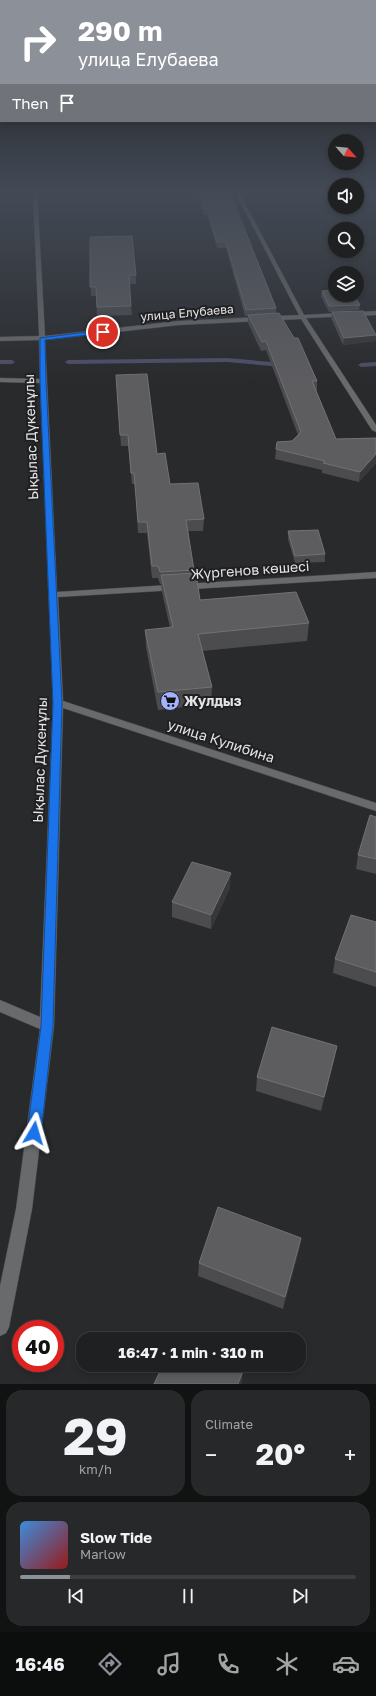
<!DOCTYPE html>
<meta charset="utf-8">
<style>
:root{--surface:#1f2021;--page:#27282a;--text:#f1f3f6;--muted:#a1a3a5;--line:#3c3e3f;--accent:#8c9099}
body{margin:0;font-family:"Golos Text",sans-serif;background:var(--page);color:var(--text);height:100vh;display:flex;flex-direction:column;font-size:15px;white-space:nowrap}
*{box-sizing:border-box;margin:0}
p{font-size:13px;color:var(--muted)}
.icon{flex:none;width:22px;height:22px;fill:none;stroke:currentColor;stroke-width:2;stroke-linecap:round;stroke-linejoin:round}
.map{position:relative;height:1384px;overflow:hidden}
.side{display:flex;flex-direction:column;gap:6px;padding:6px;background:#111212;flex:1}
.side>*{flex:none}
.guide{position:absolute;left:0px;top:0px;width:376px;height:122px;box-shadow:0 2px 6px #0003,0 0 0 1px var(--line);background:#8c9099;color:#fff;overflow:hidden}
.needle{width:26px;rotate:117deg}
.controls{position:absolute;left:328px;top:134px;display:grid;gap:8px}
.controls a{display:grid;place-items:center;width:36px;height:36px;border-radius:50%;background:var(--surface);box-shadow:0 2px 6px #0003,0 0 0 1px var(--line);font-size:20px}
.speed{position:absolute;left:12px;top:1320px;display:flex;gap:8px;font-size:20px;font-weight:700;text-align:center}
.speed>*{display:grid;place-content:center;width:52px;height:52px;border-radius:50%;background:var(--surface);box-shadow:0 2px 6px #0003,0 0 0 1px var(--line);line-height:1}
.speed .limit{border:6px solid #d22;background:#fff;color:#111}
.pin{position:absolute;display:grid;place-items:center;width:34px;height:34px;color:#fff;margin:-17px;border:2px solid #fff;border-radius:50%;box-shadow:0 1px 4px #0007}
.me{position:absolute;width:44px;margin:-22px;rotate:7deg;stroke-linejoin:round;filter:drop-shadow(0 0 3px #0008)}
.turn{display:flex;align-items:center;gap:14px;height:84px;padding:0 12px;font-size:18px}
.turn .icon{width:52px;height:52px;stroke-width:2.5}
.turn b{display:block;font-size:28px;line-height:34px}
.then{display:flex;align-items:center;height:38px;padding:0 12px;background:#0003;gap:8px;font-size:15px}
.big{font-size:30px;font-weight:700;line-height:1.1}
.side .card{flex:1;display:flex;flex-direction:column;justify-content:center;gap:6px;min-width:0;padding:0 14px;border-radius:16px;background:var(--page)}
.side .dial{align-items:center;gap:0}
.dial b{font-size:52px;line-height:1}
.song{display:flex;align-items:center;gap:12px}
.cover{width:48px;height:48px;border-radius:6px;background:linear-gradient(135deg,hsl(210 70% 55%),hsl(0 70% 35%))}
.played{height:4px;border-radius:2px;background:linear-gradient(90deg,var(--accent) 15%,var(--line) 15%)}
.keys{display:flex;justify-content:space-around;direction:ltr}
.heat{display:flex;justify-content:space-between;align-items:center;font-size:22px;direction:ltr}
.side .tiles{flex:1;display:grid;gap:6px;grid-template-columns:1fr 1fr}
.card:last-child{grid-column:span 2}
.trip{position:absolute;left:76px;top:1332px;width:230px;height:40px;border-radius:16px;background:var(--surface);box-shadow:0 2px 6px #0003,0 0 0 1px var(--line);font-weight:700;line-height:40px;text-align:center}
.dock{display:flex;height:64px;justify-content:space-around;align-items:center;background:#0c0d0d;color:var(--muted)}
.dock .icon{width:28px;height:28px}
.dock .selected{color:var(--accent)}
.dock b{font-size:18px;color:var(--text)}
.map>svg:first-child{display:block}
</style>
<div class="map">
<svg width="376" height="1384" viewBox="0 0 376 1384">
<rect width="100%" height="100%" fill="#292a2c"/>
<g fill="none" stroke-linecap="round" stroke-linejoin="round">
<path fill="#4d4f67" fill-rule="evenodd" d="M227,358L283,363L286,365L283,367L227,362L68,364L65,362L68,360Z
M0,360H12L15,362L12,364H0Z
M376,362V366L361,367L358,365L361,363Z"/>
<defs>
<path id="minor" d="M33,190H37L45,336L179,321L299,315L234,190H238L304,315L376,311V315L306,318L376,425V432L372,430L301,319L179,325L45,340L57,592L376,572V578L58,597L63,701L376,803V811L63,708L54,1026L32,1209L9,1327L6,1333L0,1336V1286L16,1209L40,1029L0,1012V1000L40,1017L53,703L40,383L0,382V378L40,379L39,340L0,341V337L39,336Z"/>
</defs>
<use href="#minor" stroke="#47484a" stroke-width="1"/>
<use href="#minor" fill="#696a6b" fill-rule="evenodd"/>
</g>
<path fill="#4c4c4f" d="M197,190H229L276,308V313L317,381V390H316L336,439L376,438V463L359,482L322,473V470L275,459L277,442L292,441L298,435L266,350L261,351L248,323V316H245L226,248H217L207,215H203Z
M365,190H376V204Z
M90,237L136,275V284H129L132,315L97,316L96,296H91Z
M322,291L360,305L359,310L329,312L321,296Z
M332,312L376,341L343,345L331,318Z
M116,375L157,454L170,484L204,519L203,531H188L194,574L200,600L309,623L307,641L202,651L212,687L211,704L158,710L146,647L145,630L170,628L162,592L161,584H160L158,578H152L147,533H138L135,484H132L128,446H121Z
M288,531L325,554V562L295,563L288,539Z
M376,817V874L356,869L358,855Z
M230,888L211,929L172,917V902Z
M376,922V987L333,973L335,959Z
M337,1046L334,1060L321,1111L256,1091L257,1077Z
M301,1238L299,1250L283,1309L198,1276L199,1263Z"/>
<path fill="#37383a" d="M376,335V341L343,345L344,338Z
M376,454V463L359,482L360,472Z
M231,873L230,888L211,929V915Z
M337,1046L334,1060L321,1111L324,1097Z
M301,1238L299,1250L283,1309L285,1297Z
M243,1371L242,1383V1384H238Z"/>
<path fill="#5d5d60" stroke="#727275" d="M198,190H229L276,308L246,310L226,242H217L207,209H204Z
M370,190H376V197Z
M132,236L136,275H129L131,306L97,307L96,287H90V237Z
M335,290V295H354L360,305L329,306L322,291Z
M363,311L376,335L344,338L332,312Z
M279,313L294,338H298L317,381H312L336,439L376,438V454L360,472L323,463L325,461L276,449L277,442L292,441L301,432L266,341L262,342L248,315Z
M147,374L157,454L165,453L170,484L198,483L204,519L186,520L194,570L160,572L158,566H152L147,522H138L134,473H131L128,435H120L116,375Z
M318,530L325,554L295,556L288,531Z
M196,573L200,600L296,592L309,623L198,634L212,687L158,692L145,630L173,627L161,575Z
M370,815L376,817V859L358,855Z
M192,862L231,873L211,915L172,902Z
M351,915L376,922V972L335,959Z
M272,1027L337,1046L324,1097L257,1077Z
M218,1207L301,1238L285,1297L199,1263Z
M179,1333L189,1339H176Z
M163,1365H233L243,1371L238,1384H154Z"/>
<linearGradient id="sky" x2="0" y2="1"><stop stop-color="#171718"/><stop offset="0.5" stop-color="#434a56"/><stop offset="1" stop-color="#434a56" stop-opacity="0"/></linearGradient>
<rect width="376" height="383" fill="url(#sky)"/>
<path fill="#1a73e8" stroke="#114b97" d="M103,330L105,333L45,340L46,381L62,703L53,1026L41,1133L39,1138L34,1139L29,1138L27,1133L41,1026L53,703L40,381V338Z"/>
<defs>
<symbol id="supermarket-disc" viewBox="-11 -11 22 22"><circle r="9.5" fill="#a3b2fd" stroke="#202022"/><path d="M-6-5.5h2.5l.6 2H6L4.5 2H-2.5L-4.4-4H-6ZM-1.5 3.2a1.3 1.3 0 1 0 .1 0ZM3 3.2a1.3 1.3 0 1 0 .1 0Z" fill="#111"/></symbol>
</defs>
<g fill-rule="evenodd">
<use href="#supermarket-disc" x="159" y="690" width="22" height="22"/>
</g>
<g text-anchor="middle" stroke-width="4" stroke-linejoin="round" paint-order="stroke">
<g font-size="12" fill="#e4e4e6" stroke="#202022">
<text transform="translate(187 313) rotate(-5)" y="4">улица Елубаева</text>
</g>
<g font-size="14" fill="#e4e4e6" stroke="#202022">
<text transform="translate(31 437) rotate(-92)" y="5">Ықылас Дүкенұлы</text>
<text transform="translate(250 570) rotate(-4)" y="5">Жүргенов көшесі</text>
<text transform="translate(221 741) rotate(18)" y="5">улица Кулибина</text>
<text transform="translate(40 760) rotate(-88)" y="5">Ықылас Дүкенұлы</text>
</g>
<g font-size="14" font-weight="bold" fill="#e4e4e6" stroke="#202022" text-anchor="start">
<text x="184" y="706">Жулдыз</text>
</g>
</g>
</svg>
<div class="controls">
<a><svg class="needle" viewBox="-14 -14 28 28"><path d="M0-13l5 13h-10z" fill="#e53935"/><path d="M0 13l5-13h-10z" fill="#a1a3a5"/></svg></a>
<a><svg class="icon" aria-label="sound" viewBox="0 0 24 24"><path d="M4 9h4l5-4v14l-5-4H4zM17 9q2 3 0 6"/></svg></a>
<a><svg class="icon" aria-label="search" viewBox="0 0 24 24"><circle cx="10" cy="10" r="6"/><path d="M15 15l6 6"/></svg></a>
<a><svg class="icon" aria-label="layers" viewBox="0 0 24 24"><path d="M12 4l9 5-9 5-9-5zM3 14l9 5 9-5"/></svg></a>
</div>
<div class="speed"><div class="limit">40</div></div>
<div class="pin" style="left:103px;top:332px;background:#d93025"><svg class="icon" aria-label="arrive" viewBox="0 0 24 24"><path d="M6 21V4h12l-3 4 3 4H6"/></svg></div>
<svg class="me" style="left:34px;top:1133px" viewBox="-20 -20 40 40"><path d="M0-17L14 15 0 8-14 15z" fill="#1a73e8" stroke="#fff" stroke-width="4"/></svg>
<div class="trip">16:47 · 1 min · 310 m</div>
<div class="guide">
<div class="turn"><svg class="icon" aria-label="right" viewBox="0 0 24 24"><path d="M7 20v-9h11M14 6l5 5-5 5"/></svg><div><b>290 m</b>улица Елубаева</div></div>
<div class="then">Then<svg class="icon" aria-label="arrive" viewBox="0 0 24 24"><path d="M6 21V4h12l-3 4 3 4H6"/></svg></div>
</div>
</div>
<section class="side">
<div class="tiles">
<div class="card dial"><b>29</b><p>km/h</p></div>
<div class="card"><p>Climate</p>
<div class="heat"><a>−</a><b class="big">20°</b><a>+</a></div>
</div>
<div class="card">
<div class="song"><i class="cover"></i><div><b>Slow Tide</b><p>Marlow</p></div></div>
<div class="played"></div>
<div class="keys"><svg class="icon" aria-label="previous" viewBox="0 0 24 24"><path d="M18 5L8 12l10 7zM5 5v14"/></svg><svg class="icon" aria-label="pause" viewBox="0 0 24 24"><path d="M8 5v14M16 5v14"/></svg><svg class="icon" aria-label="next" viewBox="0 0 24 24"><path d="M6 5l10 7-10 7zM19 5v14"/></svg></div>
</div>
</div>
</section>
<nav class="dock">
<b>16:46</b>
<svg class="icon selected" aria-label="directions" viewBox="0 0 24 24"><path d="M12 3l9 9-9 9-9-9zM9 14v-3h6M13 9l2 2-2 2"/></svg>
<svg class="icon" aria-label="music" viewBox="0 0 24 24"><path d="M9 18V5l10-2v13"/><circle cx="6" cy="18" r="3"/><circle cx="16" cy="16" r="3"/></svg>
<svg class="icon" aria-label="phone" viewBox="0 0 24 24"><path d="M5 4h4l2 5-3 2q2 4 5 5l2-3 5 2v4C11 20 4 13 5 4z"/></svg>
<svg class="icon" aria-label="climate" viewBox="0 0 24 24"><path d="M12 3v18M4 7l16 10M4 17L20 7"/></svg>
<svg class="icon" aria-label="car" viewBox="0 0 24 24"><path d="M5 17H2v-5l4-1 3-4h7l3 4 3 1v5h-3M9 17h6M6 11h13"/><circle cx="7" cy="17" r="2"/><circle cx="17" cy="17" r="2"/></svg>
</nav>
